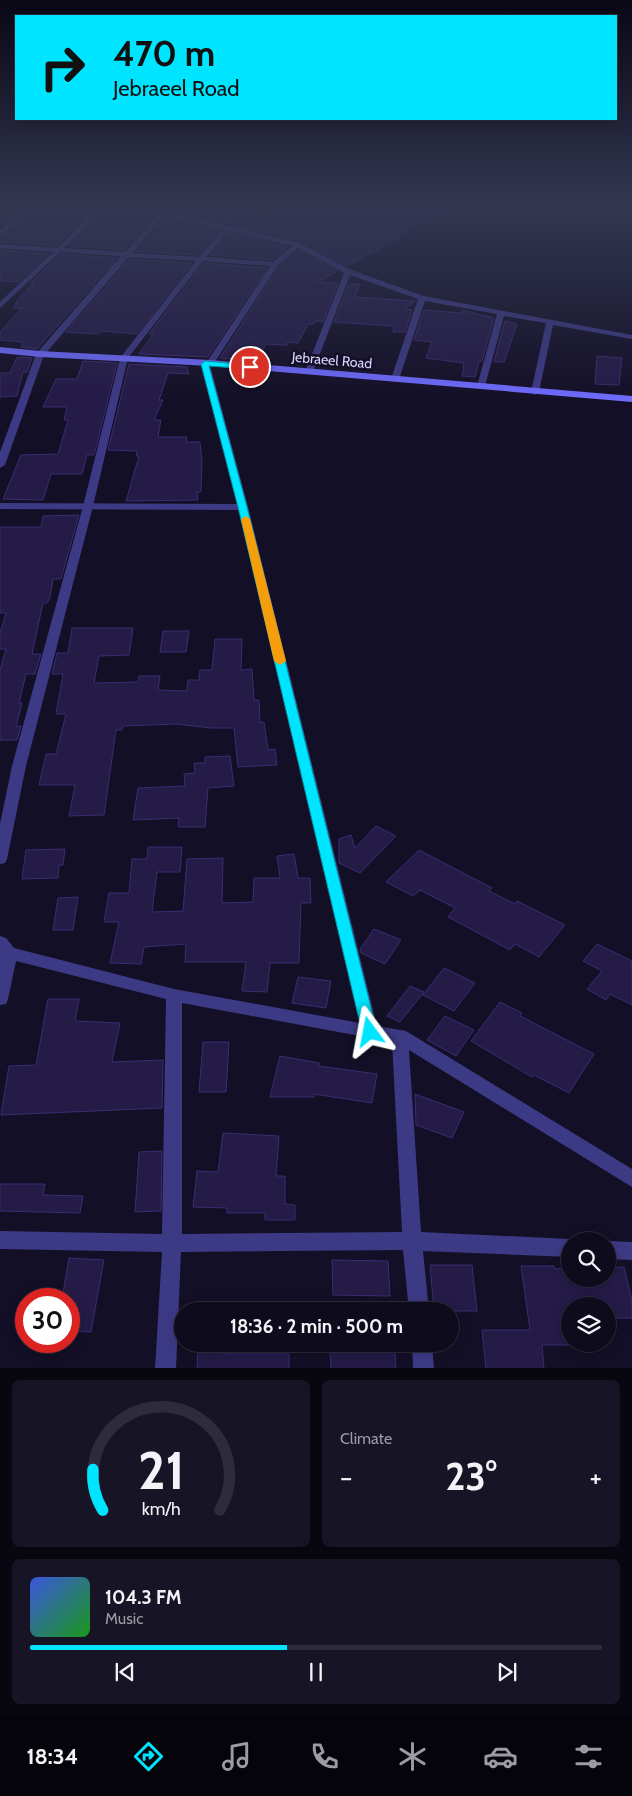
<!DOCTYPE html>
<meta charset="utf-8">
<style>
:root{--surface:#0e0b1c;--page:#171425;--text:#f1f3f6;--muted:#9b9ba3;--line:#2e2b3b;--accent:#00e5ff}
body{margin:0;font-family:Cabin,sans-serif;background:var(--page);color:var(--text);height:100vh;display:flex;flex-direction:column;font-size:19px;white-space:nowrap}
*{box-sizing:border-box;margin:0}
p{font-size:16px;color:var(--muted)}
.icon{flex:none;width:28px;height:28px;fill:none;stroke:currentColor;stroke-width:2;stroke-linecap:round;stroke-linejoin:round}
.map{position:relative;height:1368px;overflow:hidden}
.drawer{display:flex;flex-direction:column;gap:12px;padding:12px;background:#08060f;flex:1}
.drawer>*{flex:none}
.guide{position:absolute;left:15px;top:15px;width:602px;height:105px;border-radius:0px;box-shadow:0 2px 12px #0003,0 0 0 1px var(--line);background:#00e5ff;color:#111;overflow:hidden}
.controls{position:absolute;left:561px;top:1232px;display:grid;gap:10px}
.controls a{display:grid;place-items:center;width:55px;height:55px;border-radius:50%;background:var(--surface);box-shadow:0 2px 12px #0003,0 0 0 1px var(--line);font-size:25px}
.speed{position:absolute;left:15px;top:1288px;display:flex;gap:10px;font-size:25px;font-weight:700;text-align:center}
.speed>*{display:grid;place-content:center;width:65px;height:65px;border-radius:50%;background:var(--surface);box-shadow:0 2px 12px #0003,0 0 0 1px var(--line);line-height:1}
.speed .limit{border:8px solid #d22;background:#fff;color:#111}
.pin{position:absolute;display:grid;place-items:center;width:42px;height:42px;color:#fff;margin:-21px;border:2px solid #fff;border-radius:50%;box-shadow:0 1px 5px #0007}
.me{position:absolute;width:55px;margin:-28px;rotate:347deg;stroke-linejoin:round;filter:drop-shadow(0 0 4px #0008)}
.turn{display:flex;align-items:center;gap:18px;height:105px;padding:0 15px;font-size:22px}
.turn .icon{width:65px;height:65px;stroke-width:2.5}
.turn b{display:block;font-size:35px;line-height:42px}
.big{font-size:38px;font-weight:700;line-height:1.1}
.drawer .tile{flex:1;display:flex;flex-direction:column;justify-content:center;gap:8px;min-width:0;padding:0 18px;border-radius:8px;background:var(--page)}
.drawer .dial{align-items:center;gap:0}
.dial svg{height:130px;overflow:visible;fill:none;stroke:var(--line);stroke-width:7;stroke-linecap:round;text-anchor:middle}
.dial text{fill:var(--text);stroke:none}
.song{display:flex;align-items:center;gap:15px}
.cover{width:60px;height:60px;border-radius:8px;background:linear-gradient(135deg,hsl(230 70% 55%),hsl(120 70% 35%))}
.played{height:5px;border-radius:2px;background:linear-gradient(90deg,var(--accent) 45%,var(--line) 45%)}
.keys{display:flex;justify-content:space-around;direction:ltr}
.heat{display:flex;justify-content:space-between;align-items:center;font-size:28px;direction:ltr}
.drawer .tiles{flex:1;display:grid;gap:12px;grid-template-columns:1fr 1fr}
.tile:last-child{grid-column:span 2}
.trip{position:absolute;left:174px;top:1302px;width:285px;height:50px;border-radius:25px;background:var(--surface);box-shadow:0 2px 12px #0003,0 0 0 1px var(--line);font-weight:700;line-height:50px;text-align:center}
.tab-bar{display:flex;height:80px;justify-content:space-around;align-items:center;background:#06040b;color:var(--muted)}
.tab-bar .icon{width:35px;height:35px}
.tab-bar .selected{color:var(--accent)}
.tab-bar b{font-size:22px;color:var(--text)}
.map>svg:first-child{display:block}
</style>
<div class="map">
<svg width="632" height="1369" viewBox="0 0 632 1369">
<rect width="100%" height="100%" fill="#130f26"/>
<path fill="#241b47" stroke="#3b2d73" d="M36,209H94L56,246L0,242V238Z
M106,209H142L156,215L124,250L68,246Z
M167,209H225L273,221L297,209H442L403,231H405L397,236H400L397,238H398L347,266L300,241Z
M166,217L220,230L198,255L136,251Z
M230,233L288,247L272,260L210,255Z
M0,250L49,254L18,282L0,281Z
M298,250L337,271L318,282L338,283L323,322L315,321L314,324H308L298,343L288,342L287,345H282L266,344L257,361L220,358L279,266Z
M61,254L117,258L37,349L21,347L23,342L0,340V332L22,308H13L17,303H15L34,283H30Z
M130,259L192,263L137,334L101,331L98,334L66,332Z
M204,263L267,268L208,357L139,354L153,335L149,334Z
M349,284H360L355,297L415,301L405,309L412,310L405,332H393L394,326L334,322Z
M424,310L461,313L462,310L494,318L482,361H479L475,377L462,376L464,363L426,358L432,342L414,340Z
M505,321L517,324L504,362H494Z
M597,356L622,358L619,385L595,384Z
M17,357L32,358L27,372H23L17,396L0,397V373H10Z
M83,361L117,363L94,455H87L82,474H51L43,500L3,499L21,455L58,454L68,420H64L67,407H43L56,379H77Z
M129,364L187,367L189,374L168,373L159,400H163L154,420H161L158,437H187L186,442H200L202,461L201,492H197L198,500L126,501L139,456H136L137,451L108,450Z
M79,515L61,579H53L50,597L47,603H43L32,654H41L35,674H26L19,703H22L16,726H21L17,740H0V670L6,649H0V633L6,613H0V527H41L43,516Z
M72,628H133L129,655L99,656L94,683L138,682L139,676H160L158,690L187,691L188,680H199L200,670H212L215,639H242L241,670L252,669L254,700H259L260,723L264,722L268,750L275,749L277,765L238,767L234,728H211L176,724L123,726L122,730H116L104,815L69,816L75,785H39L46,754H56L66,714H56L63,674H52L57,653H68Z
M163,631H189L186,652H160Z
M230,756L234,786L208,788L205,827H178L179,818L133,820L138,788L185,786L184,774L195,773L194,763H205V757Z
M376,826L396,836L360,873L339,863V839L351,835L355,848Z
M148,847H182L180,872H157L152,912L183,911L187,859L223,858L222,903L253,902L254,878H280L277,856L294,854L298,878H310L311,903H301L299,963H270L267,992L242,991L246,962H185L186,944L144,947L141,964L110,963L119,922H104L109,893H129L132,859H147Z
M65,849L63,865H59L58,878L22,879L26,850Z
M419,850L492,888L489,891L515,904L517,901L565,925L539,957L515,944L510,950L448,917L455,908L420,890L413,896L386,882Z
M78,897L73,930H53L58,898Z
M374,929L401,940L385,964L361,953L360,949Z
M597,944L632,961V1005L610,994L606,1000L587,989L602,971L583,961Z
M444,968L475,983L454,1011L423,995Z
M298,977L331,981L326,1008L292,1003Z
M410,986L424,992L400,1022L387,1016Z
M48,999H79L75,1021L120,1023L112,1062L163,1060L162,1108L1,1115L9,1066L36,1065Z
M500,1002L522,1013L520,1016L594,1054L569,1093L534,1075L532,1077L471,1041Z
M445,1016L474,1030L456,1056L427,1040Z
M203,1042H229L226,1092H199Z
M280,1056L319,1063V1066L377,1074L372,1103L314,1094V1097H270Z
M415,1094L464,1112L452,1138L416,1125Z
M223,1133L279,1136L276,1176H285V1204L295,1205V1220H265V1213H227V1208L193,1207L197,1171L218,1172Z
M162,1151L161,1211L135,1212L139,1152Z
M0,1184H45L43,1195L83,1196L80,1213L0,1211Z
M69,1258L104,1260L91,1332L69,1331V1299H62Z
M332,1260L388,1261L390,1296L333,1295Z
M430,1265H472L477,1311H434Z
M521,1266H554L555,1269L570,1268V1279H608V1268L624,1267L632,1301V1318H608V1306H570V1345H542L544,1369H486L482,1330H530Z
M198,1349H224V1354H289V1369H197Z
M330,1351H395L396,1369H331Z"/>
<g fill="none" stroke-linecap="round" stroke-linejoin="round">
<path fill="#3d3a85" fill-rule="evenodd" d="M24,209H31L0,236V230Z
M97,209H104L64,248L125,252L159,214L144,209H157L300,243L351,270L424,296L632,335V339L553,325L539,392L535,395L531,392L546,323L504,316L485,386L481,389L477,386L497,314L425,301L399,379L395,382L391,379L418,299L350,275L313,372L306,374L305,372L344,273L298,248L278,265L214,363L210,365L248,507L377,1026L406,1031L632,1169V1187L409,1050L421,1232L570,1239L576,1241H570V1257L423,1251L429,1311H409L403,1250L181,1252L176,1369H155L162,1252L0,1249V1231L162,1234L166,999L16,961L8,999L6,1004L0,1005V936L6,938L14,948L174,989L360,1023L238,507L201,364L207,362L270,266L203,261L128,358L93,506L26,766L7,859L5,863L0,864V824L12,766L83,506L120,358L196,261L129,257L44,355L5,465L0,468V452L36,354L121,256L60,252L0,308V302L53,252L0,248V244L57,248ZM165,215L223,229L199,257L132,253ZM229,231L292,246L273,262L206,257ZM182,1003L392,1042L402,1232L182,1234Z
M607,1241H608L632,1242V1260L608,1259Z
M412,1344H432L434,1369H413Z"/>
<path fill="#3d3a85" fill-rule="evenodd" d="M0,503L243,504L248,507L243,510L0,509Z"/>
<path fill="#6f6bff" fill-rule="evenodd" d="M0,347L40,351L210,360L632,396V402L210,366L40,357L0,353Z"/>
</g>
<linearGradient id="sky" x2="0" y2="1"><stop stop-color="#0a0815"/><stop offset="0.52" stop-color="#333752"/><stop offset="1" stop-color="#333752" stop-opacity="0"/></linearGradient>
<rect width="632" height="401" fill="url(#sky)"/>
<path fill="#00e5ff" stroke="#0095a6" d="M205,361L250,365L254,367L250,369L209,366L247,507L377,1032L375,1037L370,1039L364,1037L362,1032L238,507L201,364Z"/>
<path fill="#f59e0b" d="M246,516L250,519L286,661L280,665L274,661L241,519Z"/>
<g text-anchor="middle" stroke-width="5" stroke-linejoin="round" paint-order="stroke">
<g font-size="14" fill="#d9d4ff" stroke="#130f26">
<text transform="translate(332 360) rotate(5)" y="5">Jebraeel Road</text>
</g>
</g>
</svg>
<div class="controls">
<a><svg class="icon" aria-label="search" viewBox="0 0 24 24"><circle cx="10" cy="10" r="6"/><path d="M15 15l6 6"/></svg></a>
<a><svg class="icon" aria-label="layers" viewBox="0 0 24 24"><path d="M12 4l9 5-9 5-9-5zM3 14l9 5 9-5"/></svg></a>
</div>
<div class="speed"><div class="limit">30</div></div>
<div class="pin" style="left:250px;top:367px;background:#d93025"><svg class="icon" aria-label="arrive" viewBox="0 0 24 24"><path d="M6 21V4h12l-3 4 3 4H6"/></svg></div>
<svg class="me" style="left:370px;top:1032px" viewBox="-20 -20 40 40"><path d="M0-17L14 15 0 8-14 15z" fill="#00e5ff" stroke="#fff" stroke-width="4"/></svg>
<div class="trip">18:36 · 2 min · 500 m</div>
<div class="guide">
<div class="turn"><svg class="icon" aria-label="right" viewBox="0 0 24 24"><path d="M7 20v-9h11M14 6l5 5-5 5"/></svg><div><b>470 m</b>Jebraeel Road</div></div>
</div>
</div>
<section class="drawer">
<div class="tiles">
<div class="tile dial"><svg viewBox="0 0 100 80">
<path d="M14 69A42 42 0 1 1 86 69"/>
<path d="M14 69A42 42 0 0 1 8 44" stroke="#00e5ff"/>
<text x="50" y="56" font-size="32" font-weight="700">21</text>
<text x="50" y="72" font-size="11">km/h</text>
</svg></div>
<div class="tile"><p>Climate</p>
<div class="heat"><a>−</a><b class="big">23°</b><a>+</a></div>
</div>
<div class="tile">
<div class="song"><i class="cover"></i><div><b>104.3 FM</b><p>Music</p></div></div>
<div class="played"></div>
<div class="keys"><svg class="icon" aria-label="previous" viewBox="0 0 24 24"><path d="M18 5L8 12l10 7zM5 5v14"/></svg><svg class="icon" aria-label="pause" viewBox="0 0 24 24"><path d="M8 5v14M16 5v14"/></svg><svg class="icon" aria-label="next" viewBox="0 0 24 24"><path d="M6 5l10 7-10 7zM19 5v14"/></svg></div>
</div>
</div>
</section>
<nav class="tab-bar">
<b>18:34</b>
<svg class="icon selected" aria-label="directions" viewBox="0 0 24 24"><path d="M12 3l9 9-9 9-9-9zM9 14v-3h6M13 9l2 2-2 2"/></svg>
<svg class="icon" aria-label="music" viewBox="0 0 24 24"><path d="M9 18V5l10-2v13"/><circle cx="6" cy="18" r="3"/><circle cx="16" cy="16" r="3"/></svg>
<svg class="icon" aria-label="phone" viewBox="0 0 24 24"><path d="M5 4h4l2 5-3 2q2 4 5 5l2-3 5 2v4C11 20 4 13 5 4z"/></svg>
<svg class="icon" aria-label="climate" viewBox="0 0 24 24"><path d="M12 3v18M4 7l16 10M4 17L20 7"/></svg>
<svg class="icon" aria-label="car" viewBox="0 0 24 24"><path d="M5 17H2v-5l4-1 3-4h7l3 4 3 1v5h-3M9 17h6M6 11h13"/><circle cx="7" cy="17" r="2"/><circle cx="17" cy="17" r="2"/></svg>
<svg class="icon" aria-label="filters" viewBox="0 0 24 24"><path d="M4 7h16M4 17h16"/><circle cx="9" cy="7" r="2"/><circle cx="15" cy="17" r="2"/></svg>
</nav>
